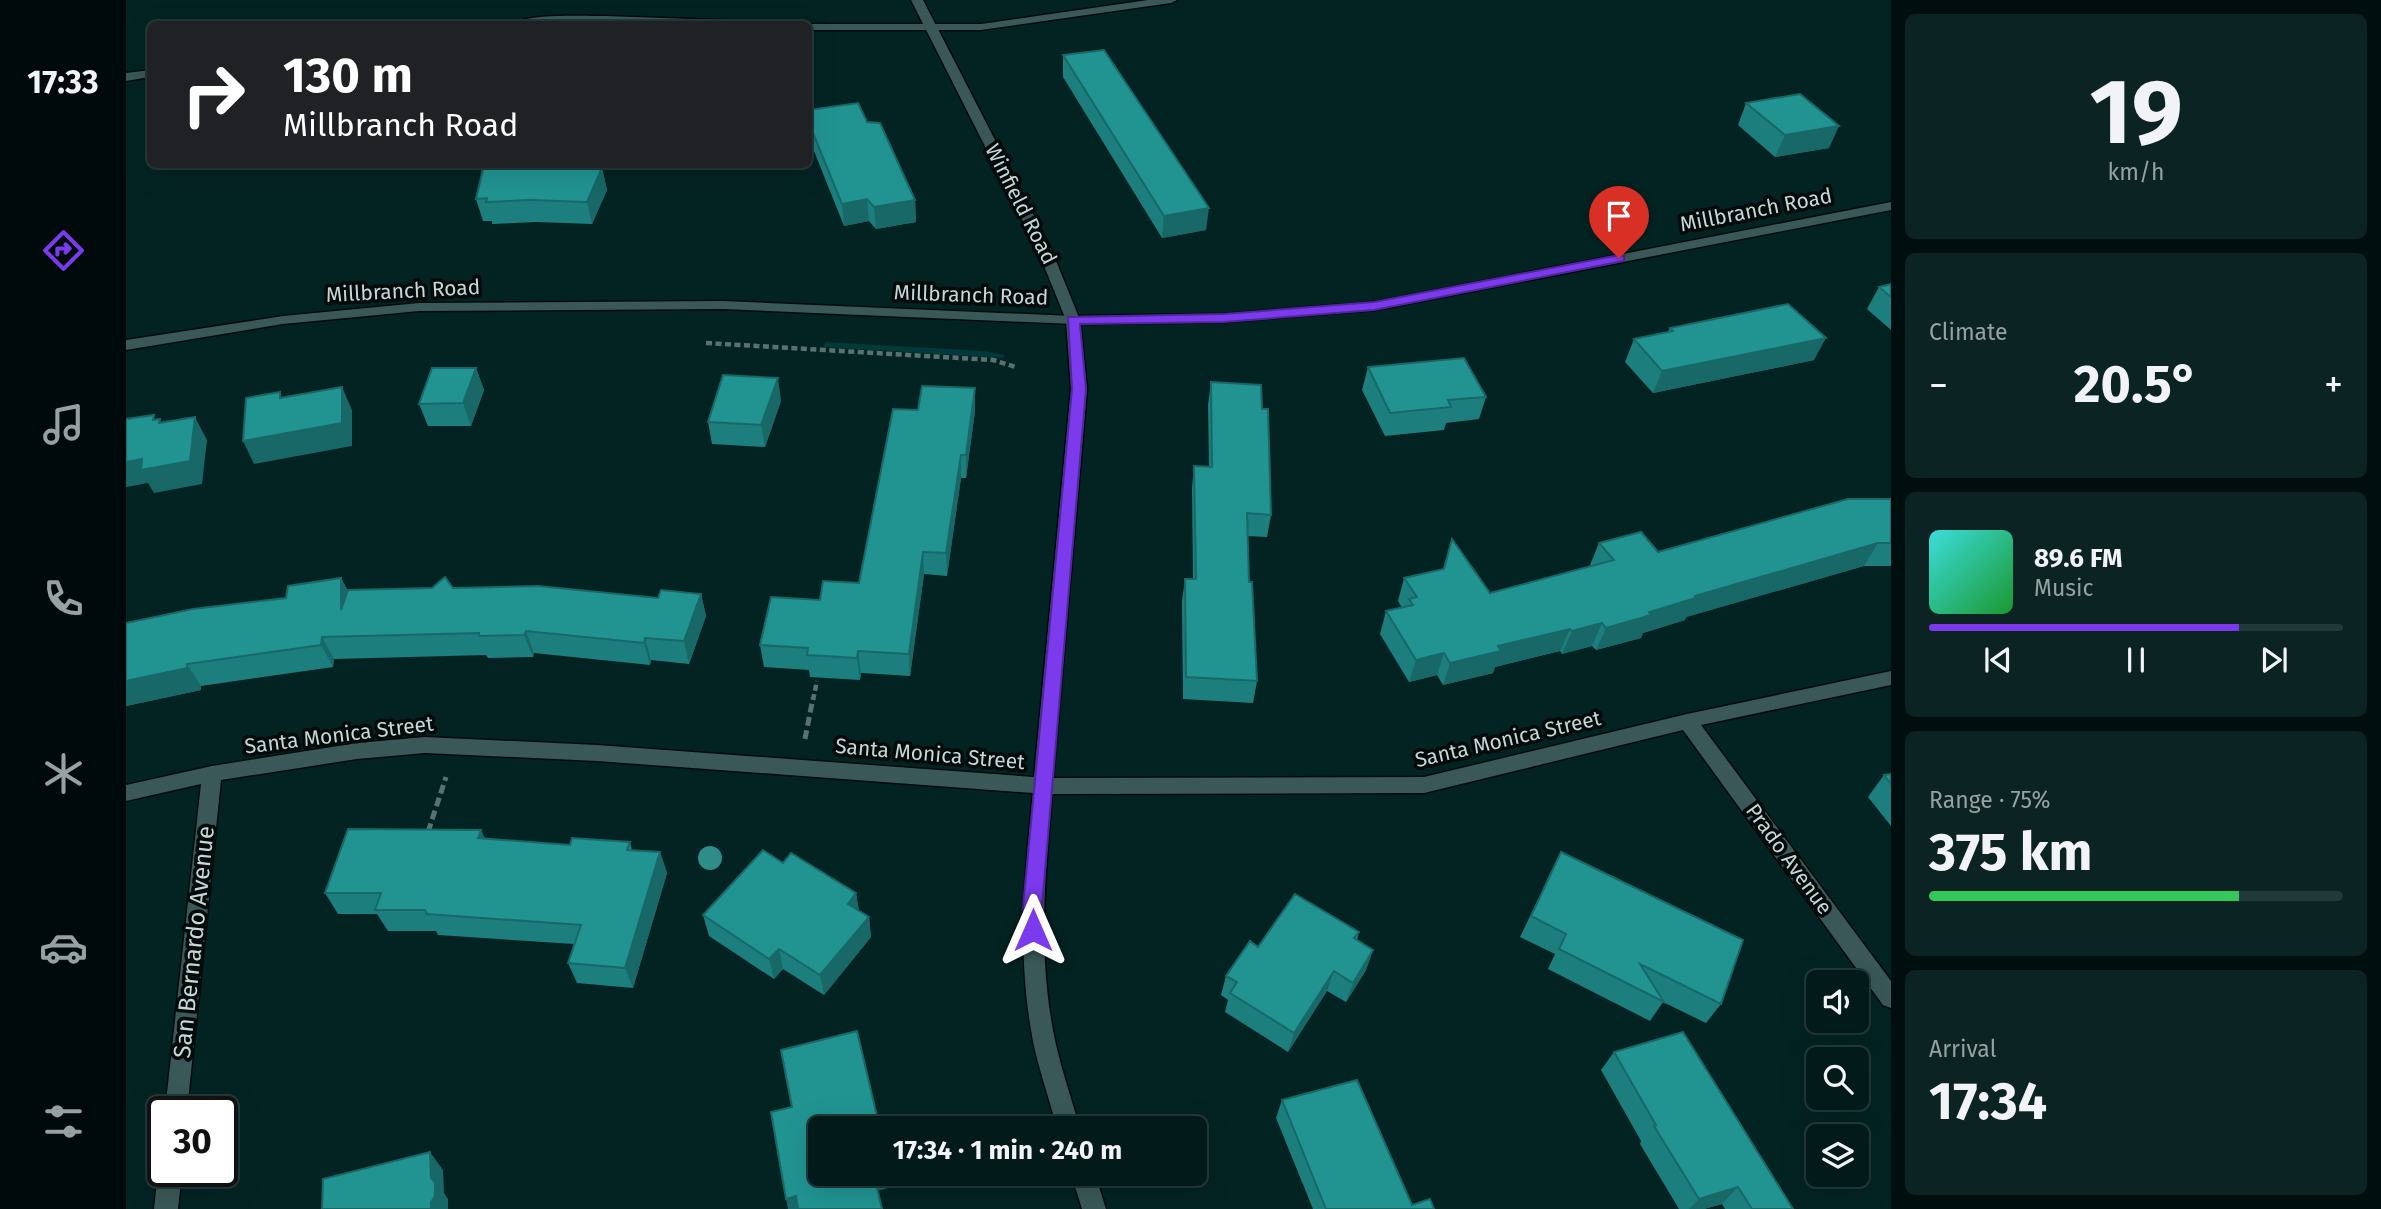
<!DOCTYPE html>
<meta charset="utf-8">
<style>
:root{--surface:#021a1a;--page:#0c2323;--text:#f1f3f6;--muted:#96a1a2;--line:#233839;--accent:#7c3aed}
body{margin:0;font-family:"Fira Sans",sans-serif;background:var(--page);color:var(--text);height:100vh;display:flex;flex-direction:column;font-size:26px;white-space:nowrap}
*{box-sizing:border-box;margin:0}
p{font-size:23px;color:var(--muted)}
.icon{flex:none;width:38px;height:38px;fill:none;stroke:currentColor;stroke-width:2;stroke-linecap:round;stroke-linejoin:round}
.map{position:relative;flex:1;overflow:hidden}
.panel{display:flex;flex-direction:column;gap:14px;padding:14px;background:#010e0e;width:490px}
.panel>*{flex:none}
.top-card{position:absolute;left:21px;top:21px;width:665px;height:147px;border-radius:10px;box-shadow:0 7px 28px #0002,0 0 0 2px var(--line);background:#202124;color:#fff;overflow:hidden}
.buttons{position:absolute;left:1680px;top:970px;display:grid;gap:14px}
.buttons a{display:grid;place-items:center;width:63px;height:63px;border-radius:10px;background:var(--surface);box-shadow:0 7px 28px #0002,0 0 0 2px var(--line);font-size:35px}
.speed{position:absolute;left:21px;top:1096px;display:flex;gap:14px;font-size:35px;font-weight:700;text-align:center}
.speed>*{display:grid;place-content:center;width:91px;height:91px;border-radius:50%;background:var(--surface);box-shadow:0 7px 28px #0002,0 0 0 2px var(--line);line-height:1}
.speed .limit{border:4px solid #111;border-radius:10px;background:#fff;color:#111}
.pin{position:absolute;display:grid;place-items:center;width:60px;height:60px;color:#fff;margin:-72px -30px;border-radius:50% 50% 50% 0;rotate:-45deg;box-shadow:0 0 7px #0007}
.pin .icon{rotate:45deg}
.me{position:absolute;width:77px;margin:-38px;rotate:0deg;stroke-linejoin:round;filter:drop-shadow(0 0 5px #0008)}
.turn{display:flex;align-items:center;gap:24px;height:147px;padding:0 21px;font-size:32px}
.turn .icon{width:91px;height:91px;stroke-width:2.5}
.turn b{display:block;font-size:49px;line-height:60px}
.big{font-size:52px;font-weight:700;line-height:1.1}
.panel .tile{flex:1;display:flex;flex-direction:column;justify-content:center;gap:10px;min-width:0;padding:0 24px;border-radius:10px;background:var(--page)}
.panel .dial{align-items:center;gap:0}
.dial b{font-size:91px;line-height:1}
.song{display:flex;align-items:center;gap:21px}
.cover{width:84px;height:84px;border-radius:10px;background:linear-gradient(135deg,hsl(180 70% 55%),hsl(130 70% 35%))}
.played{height:7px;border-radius:4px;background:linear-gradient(90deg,var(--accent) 75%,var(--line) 75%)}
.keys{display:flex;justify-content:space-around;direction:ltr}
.heat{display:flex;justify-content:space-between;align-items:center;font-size:38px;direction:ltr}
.charge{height:10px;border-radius:5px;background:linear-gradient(90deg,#34c759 75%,var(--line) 0)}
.trip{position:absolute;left:682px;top:1116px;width:399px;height:70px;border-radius:10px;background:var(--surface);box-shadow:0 7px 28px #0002,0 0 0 2px var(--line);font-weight:700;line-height:70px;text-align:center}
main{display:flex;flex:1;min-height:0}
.tabs{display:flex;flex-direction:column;width:126px;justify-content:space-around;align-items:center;background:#010a0a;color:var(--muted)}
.tabs .icon{width:49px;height:49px}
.tabs .active{color:var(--accent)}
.tabs b{font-size:32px;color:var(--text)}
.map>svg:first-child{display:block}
</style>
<main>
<nav class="tabs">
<b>17:33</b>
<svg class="icon active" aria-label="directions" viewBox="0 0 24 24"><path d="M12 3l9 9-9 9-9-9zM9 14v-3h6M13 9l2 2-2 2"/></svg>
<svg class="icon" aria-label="music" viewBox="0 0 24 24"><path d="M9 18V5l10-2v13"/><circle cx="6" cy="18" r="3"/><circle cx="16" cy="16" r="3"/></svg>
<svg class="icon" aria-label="phone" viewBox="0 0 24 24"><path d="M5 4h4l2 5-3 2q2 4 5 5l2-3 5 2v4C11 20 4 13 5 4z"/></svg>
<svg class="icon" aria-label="climate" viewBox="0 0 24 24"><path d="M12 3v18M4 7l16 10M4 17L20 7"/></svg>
<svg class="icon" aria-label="car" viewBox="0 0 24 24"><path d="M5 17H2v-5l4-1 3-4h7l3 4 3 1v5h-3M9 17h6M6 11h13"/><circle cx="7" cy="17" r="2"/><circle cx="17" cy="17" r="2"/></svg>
<svg class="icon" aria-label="filters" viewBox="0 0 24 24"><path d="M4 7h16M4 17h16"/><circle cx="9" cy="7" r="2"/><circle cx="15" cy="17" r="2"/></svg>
</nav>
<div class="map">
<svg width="1765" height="1209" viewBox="0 0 1765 1209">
<rect width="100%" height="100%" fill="#032322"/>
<path fill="#013a39" d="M699,342L857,351L879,355L877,358L698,347Z"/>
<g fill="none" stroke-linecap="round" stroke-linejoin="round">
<defs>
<path id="minor" d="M1022,0H1051L1045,3L855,30H682V24H678H855Z
M479,16L621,21L627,24H387C403,13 458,16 479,16Z
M24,70V77L0,81V73Z
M947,316L954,320L961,389L927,778L1298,777L1561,714L1765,671V685L1575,725L1765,981V1008L1757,1005L1557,730L1298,793L926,794C919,875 912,949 927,1030C933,1063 945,1096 954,1129H931C923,1096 910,1063 905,1030C891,947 899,875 907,793L471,761L299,753L231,759L95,780L61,1111H39L75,784L0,801V785L86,766L231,743L299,737L471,745L908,777L945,389L940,320Z
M37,1162V1171H56L52,1209H28L32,1171Z
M945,1174H969L980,1209H956Z"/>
<path id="tertiary" d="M785,0H797L926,251L954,320L952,323H942L940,320L912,251Z"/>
<path id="secondary" d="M1765,202V210L1249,310L1098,322L947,324L598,309L293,311L157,324L0,350V340L157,316L293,303L598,301L947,316L1098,314L1249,302Z"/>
</defs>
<use href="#minor" stroke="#000b0b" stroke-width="3"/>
<use href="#tertiary" stroke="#000b0b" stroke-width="3"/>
<use href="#secondary" stroke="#000b0b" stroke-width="3"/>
<path stroke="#597271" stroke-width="4.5" stroke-dasharray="6 3.5" stroke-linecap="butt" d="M580,343L867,360L890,367
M687,700L691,681"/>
<path stroke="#597271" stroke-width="5" stroke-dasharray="9 4.5" stroke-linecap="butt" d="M679,739L687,698
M302,832L320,777"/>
<use href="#minor" fill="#395857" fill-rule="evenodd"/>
<use href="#tertiary" fill="#395857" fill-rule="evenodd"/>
<use href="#secondary" fill="#395857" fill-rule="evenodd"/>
</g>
<circle fill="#2e8c89" cx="584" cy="858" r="12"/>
<path fill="#1c7f7e" d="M937,55L1080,230L1036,238L937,77Z
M1620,103L1703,148L1649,157L1612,125Z
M682,110L741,122L789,200L790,222L750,229L743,221L718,226L682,136Z
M378,164H409V165L476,168L481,190L466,224L410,222L366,224V221H357L350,199Z
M1765,284V330L1741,309L1753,287Z
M1544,328L1688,360L1527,393L1499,362L1508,339L1541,333Z
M1242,367L1360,397L1353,419L1320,423L1318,430L1259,436L1236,390Z
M350,368L358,390L345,426H302L293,404Z
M1085,382L1136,409L1145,515L1141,537L1121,536L1123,582L1131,681L1127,703L1057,699L1056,601L1059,579H1067L1066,488L1068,466H1083L1082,405Z
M655,401L639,447L586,444L582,422Z
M792,410L849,411L840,478H835L821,576L798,574L784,676L735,673L734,680L684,677L683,670L638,667L634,645L694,600L733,583Z
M1765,499V566H1738L1560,617L1559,620L1517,633L1515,638L1470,650L1466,646L1436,654L1434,651L1369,667L1367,673L1317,685L1311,675L1283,682L1254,634L1260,611L1276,608L1272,601L1278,578L1317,569L1326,539L1364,593L1465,566L1464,565L1473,543L1532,552Z
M215,578L222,591L327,588L532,598L575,594L580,616L563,664L525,660L524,665L408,653L407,657L362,658L360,655L208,659L207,667L75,686V690L0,706V623L160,598Z
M1765,774V826L1742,797L1758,775Z
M359,839L444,845L504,842L506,850L534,852L541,873L507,988L451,983L442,963L448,944L312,935L310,931H262L251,914H212L199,893Z
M1435,852L1595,1004L1580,1023L1537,1002L1524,1021L1422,969L1429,954L1394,937Z
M657,863L730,893L733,911L743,917L745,937L698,995L657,969L648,979L583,936L577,915Z
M1233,932L1231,940L1247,950L1240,970L1220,1002L1201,991L1162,1052L1099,1012L1102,1000L1095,995L1100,976L1132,947Z
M1488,1052L1667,1209H1599L1596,1204L1578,1209H1553L1514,1144L1515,1141L1475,1070Z
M1156,1100L1286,1205L1308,1209H1187L1150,1118Z"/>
<path fill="#176866" d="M1713,126L1703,148L1649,157L1659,135Z
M476,168L481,190L466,224L461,202Z
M741,199L743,221L718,226L716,204Z
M789,200L790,222L750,229L748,207Z
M1083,208L1080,230L1036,238L1038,216Z
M1700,338L1688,360L1527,393L1536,371Z
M350,368L358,390L345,426L337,403Z
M652,378L655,401L639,447L635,425Z
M216,387L226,410V446L128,464L117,441Z
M849,388V411L840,478V455Z
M69,417L81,440L76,484L28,493L22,483L0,487V462Z
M835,455V478L821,576L820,553Z
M1752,543L1738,566L1560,617L1559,620L1517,633L1515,638L1470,650L1480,628L1523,612L1569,596Z
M797,552L798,574L784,676L783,654Z
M215,578L226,601L215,610Z
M575,594L580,616L563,664L558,641Z
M1476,623L1466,646L1436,654L1446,631Z
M1444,629L1434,651L1369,667L1367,673L1317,685L1324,663L1372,646Z
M400,631L408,653L407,657L398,635Z
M196,637L208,659L207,667L195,645Z
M519,638L525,660L524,665L518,643Z
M732,651L735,673L734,680L731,658Z
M1318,653L1311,675L1283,682L1290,660Z
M61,664L75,686V690L0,706V681Z
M355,830L365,851L352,838Z
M534,852L541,873L507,988L499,968Z
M730,893L733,914L722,904Z
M743,917L745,937L698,995L694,975Z
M653,949L657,969L648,979L643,959Z
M1247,950L1240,970L1220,1002L1227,983Z
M1208,971L1201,991L1162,1052L1168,1033Z
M304,1152L317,1170L318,1193L322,1199V1209H305Z
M748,1174H764L766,1187L751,1191Z
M1612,1187L1596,1204L1578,1209H1563L1573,1199Z
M670,1196L673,1209H662L660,1199Z"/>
<path fill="#219492" stroke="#176866" stroke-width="2" d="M978,50L1083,208L1038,216L937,55Z
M1674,94L1713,126L1659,135L1620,103Z
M732,103L741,122L754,123L789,200L748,207L741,199L716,204L682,121V110Z
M378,164H408V165L476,168L461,202L404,200L360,202L361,198L350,199L358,165Z
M1765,284V297L1753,287Z
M1662,304L1700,338L1536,371L1508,339L1547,331L1544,328Z
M1338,358L1360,397L1322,400L1325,407L1264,413L1242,367Z
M306,368H350L337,403L293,404Z
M597,375L652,378L635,425L582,422Z
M1085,382L1135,385L1136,409H1142L1145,515L1121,513L1123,582H1126L1131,681L1060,677L1059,579H1070L1068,466L1086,467Z
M796,386L849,388L840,455H835L820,553L797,552L783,654L732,651L731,658L681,655L682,648L634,645L645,597L694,600L697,581L733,583L767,409L792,410Z
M216,387V423L117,441L120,398L154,392V398Z
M28,415L27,420L34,419L33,423L69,417L64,461L15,470L16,459L0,462V419Z
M1722,499H1765V543H1752L1569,596L1570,598L1523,612L1525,615L1480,628L1476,623L1446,631L1444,629L1372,646L1375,651L1324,663L1318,653L1290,660L1260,611L1287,605L1283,599L1291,597L1278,578L1318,569L1326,539L1364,593L1488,560L1473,543L1515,532L1532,552Z
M319,577L327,588L412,586L532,598L535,590L575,594L558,641L519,638L518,643L400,631L398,635L353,636V633L196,637L195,645L61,664V668L0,681V623L67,609L160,598L162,586L215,578V610L222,590L306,588Z
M1765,774V784L1758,775Z
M222,829L355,830L352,838L444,845L446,838L504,842L501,850L534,852L499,968L442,963L455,925L301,914L299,910H249L255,893H199Z
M637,850L657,863L665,853L730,893L722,904L743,917L694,975L653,949L643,959L577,915Z
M1435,852L1617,940L1595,1004L1514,964L1538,1002L1433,949L1440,934L1405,916Z
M1169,894L1233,932L1228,938L1247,950L1227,983L1208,971L1168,1033L1104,993L1111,982L1100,976L1124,941L1132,947Z
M731,1031L754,1129H695V1174H748L756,1209H672L670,1196L660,1199L645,1112L666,1107L655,1050Z
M1557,1032L1667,1209H1626L1612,1187L1573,1199L1528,1126L1530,1125L1488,1052Z
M1231,1080L1286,1205L1304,1199L1308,1209H1200L1156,1100Z
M304,1152L305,1178L309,1182V1196L305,1202V1209H196L197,1179Z"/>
<path fill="#7c3aed" stroke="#51269a" stroke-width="2" d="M1493,255L1498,256V261L1248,310L1098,322L954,324L960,389L916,907L917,930L914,936L907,939L901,936L897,907L946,389L942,317L1098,314L1248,302Z"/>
<g text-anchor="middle" stroke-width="7" stroke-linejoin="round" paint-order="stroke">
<g font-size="21" fill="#c6d7d6" stroke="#020a0a">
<text transform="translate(895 204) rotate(63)" y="7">Winfield Road</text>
<text transform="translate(1630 210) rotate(-11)" y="7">Millbranch Road</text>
<text transform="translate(277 291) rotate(-3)" y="7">Millbranch Road</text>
<text transform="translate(845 295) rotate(2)" y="7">Millbranch Road</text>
<text transform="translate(213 735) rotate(-7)" y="7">Santa Monica Street</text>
<text transform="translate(1382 739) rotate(-13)" y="7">Santa Monica Street</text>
<text transform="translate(804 754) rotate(5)" y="7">Santa Monica Street</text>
<text transform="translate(1663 859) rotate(54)" y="7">Prado Avenue</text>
</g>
<g font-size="24" fill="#c6d7d6" stroke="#020a0a">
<text transform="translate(68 942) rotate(-84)" y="8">San Bernardo Avenue</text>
</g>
</g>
</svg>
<div class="buttons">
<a><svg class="icon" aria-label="sound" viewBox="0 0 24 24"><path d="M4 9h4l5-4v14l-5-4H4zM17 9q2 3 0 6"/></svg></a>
<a><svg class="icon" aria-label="search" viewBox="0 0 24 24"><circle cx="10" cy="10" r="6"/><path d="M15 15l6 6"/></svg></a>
<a><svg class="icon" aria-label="layers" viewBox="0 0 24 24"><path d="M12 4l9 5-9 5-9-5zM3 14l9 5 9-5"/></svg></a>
</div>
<div class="speed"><div class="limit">30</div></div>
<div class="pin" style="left:1493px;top:258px;background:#d93025"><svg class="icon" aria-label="arrive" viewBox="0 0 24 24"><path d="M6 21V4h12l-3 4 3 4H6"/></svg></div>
<svg class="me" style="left:907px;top:930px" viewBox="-20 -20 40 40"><path d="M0-17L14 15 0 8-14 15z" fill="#7c3aed" stroke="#fff" stroke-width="4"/></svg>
<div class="trip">17:34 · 1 min · 240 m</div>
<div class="top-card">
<div class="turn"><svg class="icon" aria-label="right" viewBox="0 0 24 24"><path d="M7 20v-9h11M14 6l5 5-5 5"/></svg><div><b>130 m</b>Millbranch Road</div></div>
</div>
</div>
<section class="panel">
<div class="tile dial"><b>19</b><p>km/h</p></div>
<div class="tile"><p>Climate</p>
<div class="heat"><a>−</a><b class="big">20.5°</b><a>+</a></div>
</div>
<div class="tile">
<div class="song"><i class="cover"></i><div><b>89.6 FM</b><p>Music</p></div></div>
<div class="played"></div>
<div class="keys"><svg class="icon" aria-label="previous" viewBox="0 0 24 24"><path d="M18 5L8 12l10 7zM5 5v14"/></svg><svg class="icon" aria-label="pause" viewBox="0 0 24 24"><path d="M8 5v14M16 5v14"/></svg><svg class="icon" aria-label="next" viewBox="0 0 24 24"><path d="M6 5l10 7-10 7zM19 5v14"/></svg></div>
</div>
<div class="tile"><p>Range · 75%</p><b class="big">375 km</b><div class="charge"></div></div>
<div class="tile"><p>Arrival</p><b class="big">17:34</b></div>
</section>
</main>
